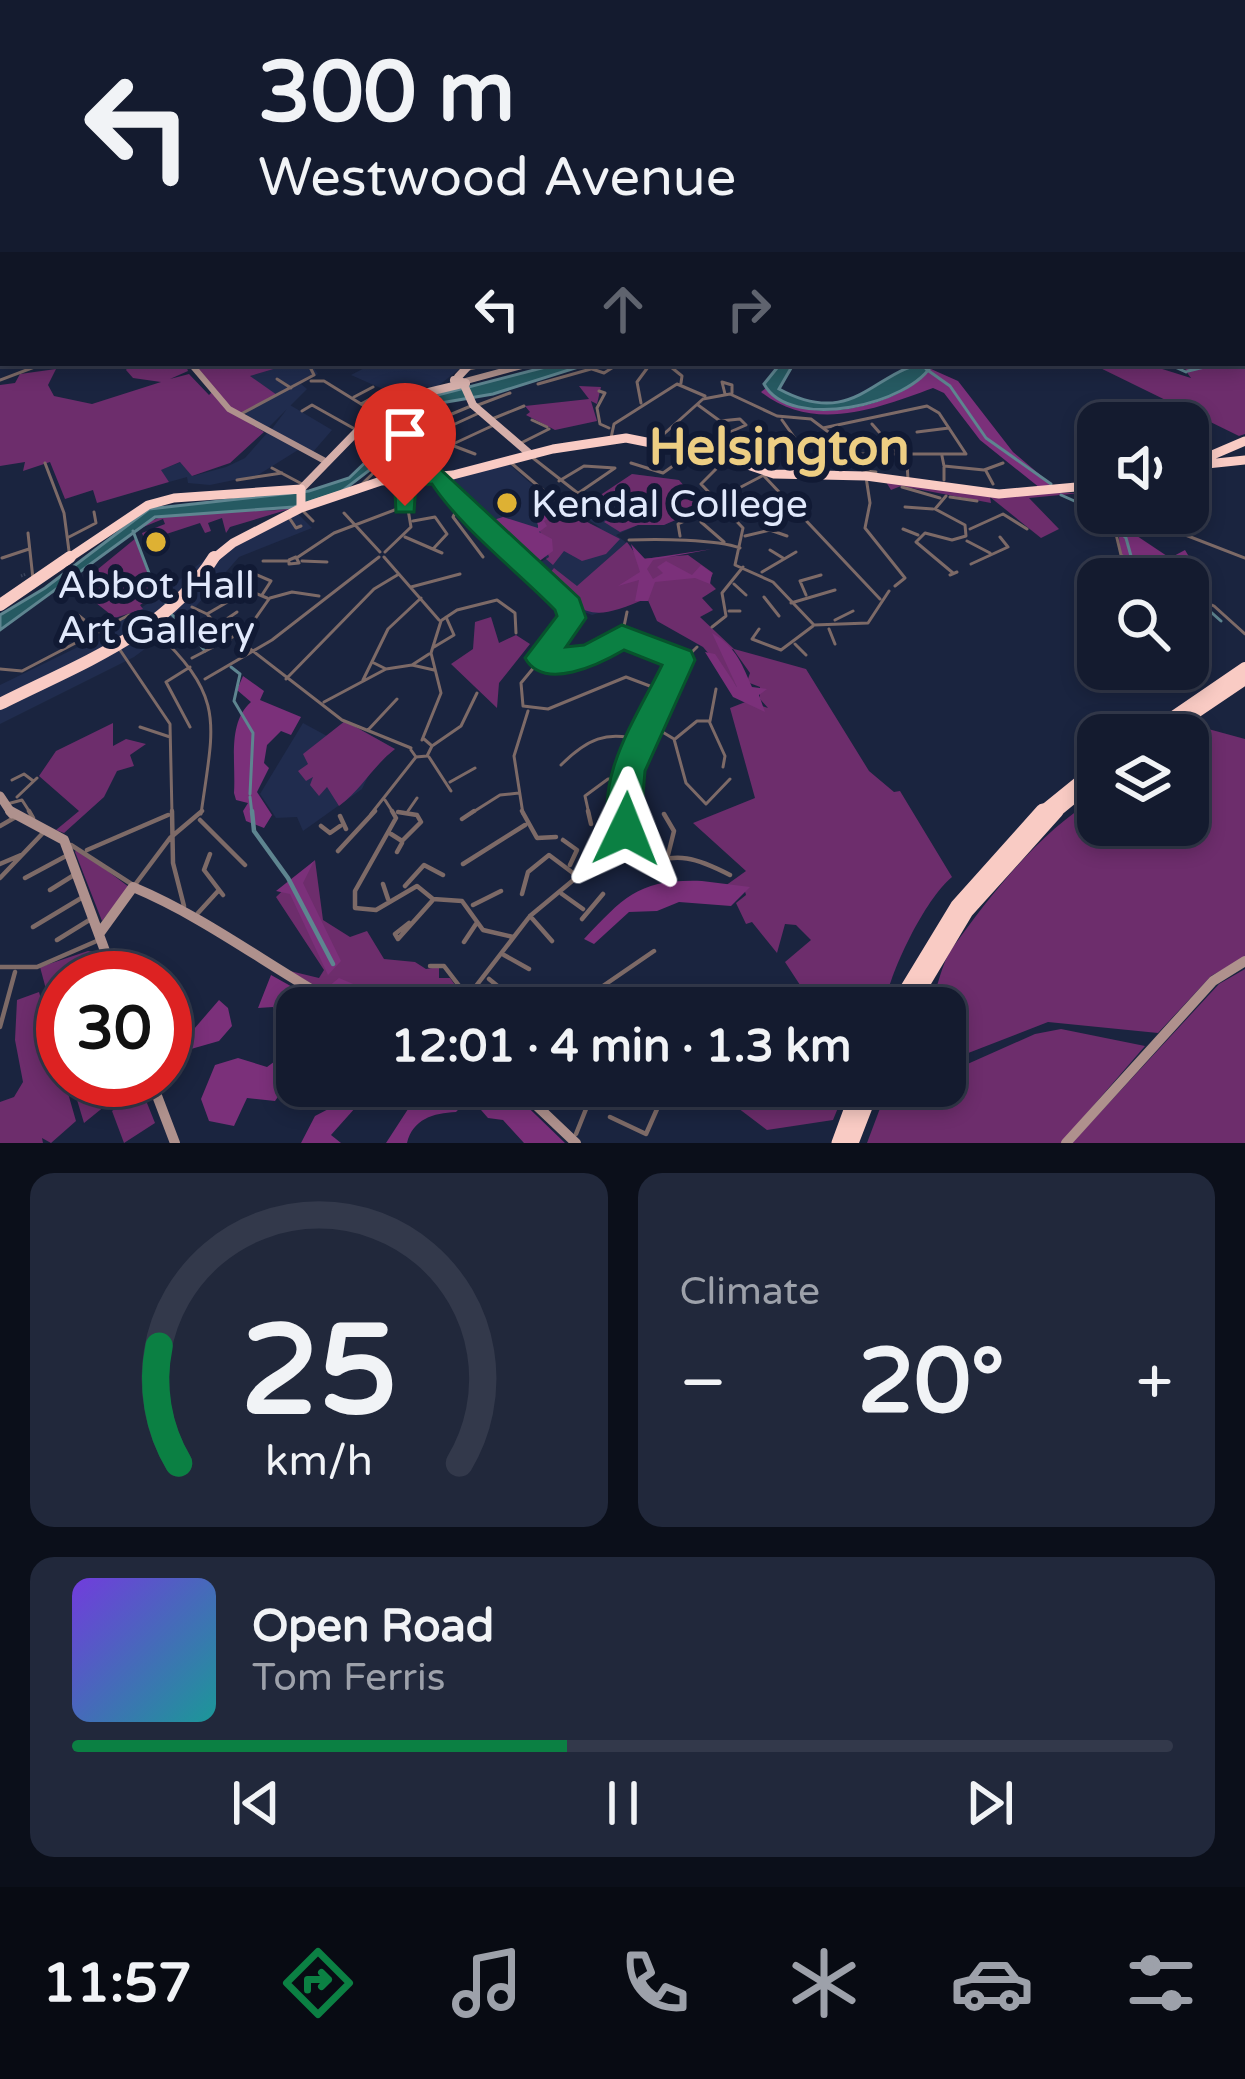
<!DOCTYPE html>
<meta charset="utf-8">
<style>
:root{--surface:#141b2f;--page:#21283b;--text:#f1f3f6;--muted:#9da1aa;--line:#33394b;--accent:#0b8043}
body{margin:0;font-family:"Varela Round",sans-serif;background:var(--page);color:var(--text);height:100vh;display:flex;flex-direction:column;font-size:45px;white-space:nowrap}
*{box-sizing:border-box;margin:0}
p{font-size:39px;color:var(--muted)}
.icon{flex:none;width:66px;height:66px;fill:none;stroke:currentColor;stroke-width:2;stroke-linecap:round;stroke-linejoin:round}
.map{position:relative;height:1143px;overflow:hidden}
.sheet{display:flex;flex-direction:column;gap:30px;padding:30px;background:#0b0f1a;flex:1}
.sheet>*{flex:none}
.top-card{position:absolute;left:0px;top:0px;width:1245px;height:366px;box-shadow:0 6px 18px #0003,0 0 0 3px var(--line);background:#141b2f;color:var(--text);overflow:hidden}
.tools{position:absolute;left:1077px;top:402px;display:grid;gap:24px}
.tools a{display:grid;place-items:center;width:132px;height:132px;border-radius:24px;background:var(--surface);box-shadow:0 6px 18px #0003,0 0 0 3px var(--line);font-size:60px}
.speed{position:absolute;left:36px;top:951px;display:flex;gap:24px;font-size:60px;font-weight:700;text-align:center}
.speed>*{display:grid;place-content:center;width:156px;height:156px;border-radius:50%;background:var(--surface);box-shadow:0 6px 18px #0003,0 0 0 3px var(--line);line-height:1}
.speed .limit{border:18px solid #d22;background:#fff;color:#111}
.pin{position:absolute;display:grid;place-items:center;width:102px;height:102px;color:#fff;margin:-123px -51px;border-radius:50% 50% 50% 0;rotate:-45deg;box-shadow:0 0 12px #0007}
.pin .icon{rotate:45deg}
.me{position:absolute;width:132px;margin:-66px;rotate:2deg;stroke-linejoin:round;filter:drop-shadow(0 0 9px #0008)}
.turn{display:flex;align-items:center;gap:42px;height:252px;padding:0 60px;font-size:54px}
.turn .icon{width:156px;height:156px;stroke-width:2.5}
.turn b{display:block;font-size:84px;line-height:102px}
.lanes{display:flex;align-items:center;height:114px;padding:0 60px;background:#0003;justify-content:center;gap:60px;direction:ltr}
.lanes .off{opacity:.35}
.big{font-size:90px;font-weight:800;line-height:1.1}
.sheet .card{flex:1;display:flex;flex-direction:column;justify-content:center;gap:18px;min-width:0;padding:0 42px;border-radius:24px;background:var(--page)}
.sheet .dial{align-items:center;gap:0}
.dial svg{height:312px;overflow:visible;fill:none;stroke:var(--line);stroke-width:7;stroke-linecap:round;text-anchor:middle}
.dial text{fill:var(--text);stroke:none}
.song{display:flex;align-items:center;gap:36px}
.cover{width:144px;height:144px;border-radius:18px;background:linear-gradient(135deg,hsl(260 70% 55%),hsl(180 70% 35%))}
.played{height:12px;border-radius:6px;background:linear-gradient(90deg,var(--accent) 45%,var(--line) 45%)}
.keys{display:flex;justify-content:space-around;direction:ltr}
.heat{display:flex;justify-content:space-between;align-items:center;font-size:66px;direction:ltr}
.sheet .tiles{flex:1;display:grid;gap:30px;grid-template-columns:1fr 1fr}
.card:last-child{grid-column:span 2}
.trip{position:absolute;left:276px;top:987px;width:690px;height:120px;border-radius:24px;background:var(--surface);box-shadow:0 6px 18px #0003,0 0 0 3px var(--line);font-weight:800;line-height:120px;text-align:center}
.tab-bar{display:flex;height:192px;justify-content:space-around;align-items:center;background:#080b13;color:var(--muted)}
.tab-bar .icon{width:84px;height:84px}
.tab-bar .current{color:var(--accent)}
.tab-bar b{font-size:54px;color:var(--text)}
.map>svg:first-child{display:block}
</style>
<div class="map">
<svg width="1245" height="1143" viewBox="0 0 1245 1143">
<rect width="100%" height="100%" fill="#1a243f"/>
<path fill="#202c4e" d="M294,363H319L313,367L318,374L301,384L307,389L268,428L242,412L276,395L249,376Z
M374,363H467L438,386L391,392L398,399L389,403L378,395L385,390L351,375Z
M290,405L332,430L313,452L271,430Z
M267,433L298,450L258,475L210,485L188,483L187,477L169,482L160,470L181,462L193,476L226,467L245,458Z
M510,465L566,515L601,528L578,513L632,474L679,480L703,508L664,525H638L616,535L631,546L647,598L592,615L574,608L530,568L546,559L538,530L504,543L444,485L447,477Z
M293,509L312,528L239,557L184,620L134,657L0,724V685L80,646L155,599L223,545Z
M345,721L395,749L372,768L362,789L303,831L297,817L276,818L260,794L303,723L327,736Z"/>
<path fill="#6d2d6c" d="M1245,281V434L1239,436L1090,363H1143L1191,378L1185,370L1193,363H1242Z
M185,363L188,371L170,379L189,374L209,395L212,392L190,363L209,368L294,363L250,376L277,395L238,416L264,432L230,463L192,476L180,462L161,470L169,482L97,503L93,490L65,499L50,462L23,471L25,462L0,466V385L15,383L20,374L56,369L48,385L54,396L92,404L161,382L133,378L126,370L130,364Z
M579,386L601,387L597,404L591,401L597,421L555,430L526,415L530,412L525,406L589,399Z
M632,474L679,480L703,508L664,525H638L620,532L604,522L621,509L608,501L590,502Z
M869,479L961,492L1081,493L1029,498L1059,529L1041,538L990,497L991,503L901,486L891,490L886,482Z
M293,508L230,527L226,533L222,518L208,523L211,531L205,533L200,523L145,541L142,533L165,524L163,519L136,530C168,502 251,516 293,508Z
M562,509L620,539L606,554L582,561L564,551L553,565L546,559L549,557L535,517L538,512Z
M136,538L155,595L140,605L143,609L115,618L76,587Z
M627,542L639,559L688,555L713,573L709,582L716,589L702,598L713,610L700,617L734,649L806,669L869,771L894,792L900,791L952,877C925,899 889,973 884,1008H803L800,985L785,962L811,940L796,925L785,924L777,953L752,922L746,924L736,903L746,895L744,888L725,886L746,871L693,823L755,798L730,708L748,701L768,708L760,699V687L747,682L750,673L733,649L726,653L738,688L703,647L657,621L647,598C592,622 587,617 544,580L554,568L577,586Z
M491,617L499,643L516,635L530,644L499,683L497,708L451,664L473,649L475,622Z
M345,721L395,749C372,767 362,789 339,806L327,787L319,796L310,785L313,777L306,781L298,771L308,764L303,754Z
M113,723V746L126,739L146,744L130,755L134,766L117,771L104,797L64,833L56,830L79,811L39,776L56,751Z
M1201,727L1245,739V957L1211,976L1158,1033L1048,1022L945,1062V1008H928C939,988 940,965 953,947C992,893 1040,831 1098,797V825H1188V735H1181Z
M77,848L129,887L102,921L75,852Z
M315,860L323,920L350,937L367,931L384,959L415,962L426,969L439,967V978H450L460,992L454,1008L348,1005L290,971L319,978L324,970L276,897Z
M88,951L95,952L104,978H63V1052L40,967Z
M1245,969V1143H1072L1219,984Z
M39,992L76,1121L51,1143L42,1138L43,1143H0V1102L14,1097L23,1082L15,1040L17,1000Z
M1061,1029L1145,1046L1061,1143H867L882,1103L919,1086H945V1074L1035,1034Z
M71,1080H137L84,1123Z
M747,1086H847L833,1120L767,1130L734,1105L740,1089Z
M141,1088L155,1123L124,1143L112,1111Z"/>
<path fill="#7b307a" d="M931,369L958,381L1013,452L1052,485L1040,488L980,440L944,393L933,388C878,408 814,434 761,392L766,388C801,430 900,407 931,369Z
M562,509L580,519L575,522L559,513L544,521L547,526L539,532L552,539L553,551L530,568L487,522L503,517L538,528V512Z
M1131,532L1170,558L1185,550L1191,560L1170,565V575C1151,580 1136,571 1120,558L1119,536Z
M631,544L645,559L712,549L653,560L647,569L653,579L663,573L657,567L666,561L692,575L701,565L712,573L710,584L695,578L655,582L648,601H635L639,580L618,586L640,572Z
M712,633C737,647 743,667 752,687L767,689L759,695L765,712L733,697L705,652L715,654L737,687Z
M243,676L264,691L260,700L301,717L291,735L281,731L267,745L264,763L269,768L257,792L272,815L264,828L246,821L243,811L248,803L236,800L234,793C236,762 227,723 251,702L237,690Z
M314,861L303,883L341,961L328,975L290,894L276,891Z
M702,881L750,887L731,906L679,902L657,911L629,912L594,944L584,939C625,896 639,879 702,881Z
M271,975L312,998L286,1023C308,1050 293,1076 275,1101L247,1098L234,1126L209,1121L201,1099L215,1065L238,1058L267,1067L282,1056L284,1038L273,1007L258,1008Z
M339,978L370,991L400,984L439,1007L350,1003L323,991Z
M219,1000L228,1008L232,1026L219,1041L191,1049L165,1033V1012L194,1029Z
M423,1086H506L565,1143H524L503,1120L488,1118L481,1110L480,1087L456,1112C433,1113 413,1119 407,1143H386Z
M361,1092L364,1098L331,1135L341,1143H301L315,1116Z"/>
<path fill="#265a62" stroke="#5e8590" stroke-width="3" d="M561,363H591L493,394L406,409L393,422L384,459L341,492L294,507L155,517L0,630V615L45,588L149,509L309,491L349,478L375,453L386,414L395,406Z
M781,363H794L779,389C858,432 877,363 933,363C911,405 790,432 764,384Z"/>
<g fill="none" stroke-linecap="round" stroke-linejoin="round">
<path stroke="#5e8590" stroke-width="3" d="M1166,363L1186,372
M926,369L950,386L986,438L1051,484
M1188,371L1221,363
M1061,495L1097,511
M1099,513L1126,538L1131,556L1151,567V574L1170,579
M133,531L157,594L167,604
M1195,598L1221,621
M170,613L186,628
M204,640L200,645L205,651
M231,667L240,674L234,701L253,733L250,794
M250,797L252,814"/>
<path stroke="#5e8590" stroke-width="4.5" d="M252,811L254,831L288,878L333,964"/>
<path stroke="#38425b" stroke-width="3" stroke-dasharray="1.5 1.5" stroke-linecap="butt" d="M21,576L26,574"/>
<path stroke="#7d6a67" stroke-width="3" d="M10,363L27,368
M666,363L682,376L681,383
M469,369L495,363
M592,369L604,373L615,366
M277,379L291,388
M0,380L45,363
M311,381H324L374,412
M538,384L612,363
M599,391L605,393L597,408L600,424L609,428
M725,394L722,382L732,385V393
M354,397L373,387
M641,403L637,382L651,363
M361,404L386,390
M478,405L510,393
M698,405L720,421L740,419L746,425L714,439
M927,406L939,413L966,454H858L823,428Z
M302,411L312,405L353,428
M440,413L445,411
M241,414L314,375L310,367
M492,419L524,406
M532,420L547,427
M782,420L799,444L836,441
M416,423L423,426L471,406
M872,424L907,464L908,479
M917,432L949,428
M611,438L614,424L677,384L705,396
M656,441L703,399L730,394L777,416L811,419L823,428
M519,444L549,429
M396,445L420,474
M454,446L475,454
M707,451H741
M865,455L868,471
M942,456L944,466L984,470L1003,463
M533,458L593,505
M726,459L701,484L743,528L735,565L773,582L814,625L868,623L889,591
M510,462L563,507
M45,463L64,513L69,551
M631,463L663,473L687,456
M410,464L494,425
M944,467V480
M272,468L302,484
M864,471L876,472
M986,471L993,484
M764,476L880,599
M866,477L870,503L865,528L905,578L895,586
M237,480L282,473
M440,480C470,521 532,571 571,609L568,626L521,683L523,706L548,709L626,677L663,691
M559,481L584,466L615,468L577,494
M361,485L396,451L479,413
M902,487L940,498
M1082,492L1098,507
M946,496L935,509L965,525L966,536L952,540L925,533L916,542L953,573
M950,497L977,501
M718,499L762,476
M458,507L453,517L483,557
M905,507L933,509
M301,509L313,521
M344,513L380,552
M1105,513L1122,529
M739,517L779,497
M290,519L296,528L301,526
M413,521L435,517L447,534L433,549
M701,522L724,542
M903,529L918,535
M970,529L1003,514L1027,529
M28,533L33,579
M680,536L678,524L687,520
M745,536L770,530L787,536
M69,537L96,523L94,512
M405,537L442,553
M629,540C657,539 716,539 740,548
M967,541L990,553
M770,550L783,558
M385,552L411,527L403,480
M296,557L299,563L289,564V560Z
M298,557L334,533L405,506
M384,557L439,620
M2,558L29,549
M263,561H287
M302,561L327,562
M971,564L1008,547L1000,537
M241,568L271,581L262,595
M762,572L796,552
M950,575L957,572
M1155,579L1121,555L1116,534L1157,524L1245,558
M734,584L746,595
M411,587L460,574
M1188,594L1214,606L1245,634
M806,595L800,581L821,575
M764,597L779,616
M270,598L292,592L319,596
M791,603L835,590
M192,607L207,614L230,640
M729,611H740
M207,614L248,590L267,598
M78,615L99,632
M442,620L457,610L497,600L515,613L516,633
M835,620L853,611
M218,625L237,612
M712,627L726,616L722,593L743,567
M759,629L752,639L781,650L813,626
M829,629L835,644
M154,630C226,698 214,721 201,814
M622,636L627,612
M236,638L342,720L411,748
M795,644L806,655
M118,647L170,724L172,814
M434,647L454,635L446,617
M192,658L248,629L269,599
M541,659L573,662L622,636L678,659
M412,665L429,654
M190,667L166,682L190,727
M0,669L22,671L129,615L148,617
M386,669L412,665L434,670
M205,679L272,640L379,557
M286,679L374,589L399,574
M363,680L388,629L421,598
M324,702L386,669L372,662
M710,721L716,689
M651,725L674,739L686,783L706,804L730,779
M140,727L170,737
M368,730L397,699
M675,739L697,721H709L725,756L723,767
M422,740L441,693L431,653L441,621
M432,746L461,726L477,693
M411,750L416,757L427,756L432,746L424,739
M429,757L451,791
M561,765C586,740 607,729 642,741
M12,780L24,774L32,780
M450,782L475,768
M17,797L37,778
M385,800L394,814
M7,804L22,800L31,814
M408,811L417,798
M398,812L412,814
M371,814L416,757
M470,814L500,795L519,793
M523,814L514,756L528,711
M589,814L585,796L608,779H626
M627,814C629,755 653,688 697,647"/>
<path stroke="#7d6a67" stroke-width="4.5" d="M29,811L33,818
M172,811L173,863L184,906
M392,811L396,818L355,891V908L376,910L417,886L433,899L462,901L483,930L513,937
M522,811L537,838L556,837
M588,811L591,824
M664,814L674,831L668,855
M340,816L346,829
M462,819L474,811
M200,820L245,865
M0,826L14,818
M321,826L330,833L340,826
M391,834L402,841L421,822L417,815L398,812
M563,840L577,850L570,865
M71,845L133,885
M87,850L168,815
M338,851L375,811
M397,852L402,843
M619,853L642,866C677,851 697,858 730,875
M210,854L204,870L223,895
M0,864L21,855
M463,864L525,825
M0,878L42,834
M25,878L66,856
M383,884L388,899
M134,886L170,838L202,811
M405,886L424,865L443,875
M50,890L74,875
M522,894L528,872L549,855L577,876
M562,894L583,909
M473,905L501,891
M198,913L219,890
M530,916L552,941
M582,919L603,894
M409,923L395,934L398,939L432,901
M33,927L83,897
M57,940L91,919
M464,942L476,924
M504,955L529,969
M430,966H444L467,996
M0,967H37L99,940
M489,979L500,988L502,1008
M459,1008L530,916L577,877L606,866L619,853L627,811
M588,1008L603,986L654,951
M0,1027L15,972
M610,1117L646,1134L661,1100L656,1086
M576,1134L586,1109L585,1086"/>
<path stroke="#af918d" stroke-width="4.5" d="M525,365L533,363"/>
<path stroke="#af918d" stroke-width="6" d="M190,363L229,409L325,461
M466,381L533,363"/>
<path stroke="#af918d" stroke-width="9" d="M0,796L12,814"/>
<path stroke="#af918d" stroke-width="10" d="M10,811L64,840L115,978
M99,934L133,887C209,919 272,969 344,1008
M151,1080L175,1143
M516,1086L576,1143
M1066,1143L1213,981L1245,961"/>
<path stroke="#d5afaa" stroke-width="8" d="M458,377L471,363
M464,385L473,405L530,454
M301,489L375,413L416,395L466,383L454,380"/>
<path stroke="#f9cbc4" stroke-width="9" d="M1203,459L1245,441
M1188,466L1245,460
M66,560L148,505L174,498L301,489V508
M212,560L233,543L301,508L381,481L453,475L553,449L626,438L727,458L774,474L866,476L999,494L1098,485"/>
<path stroke="#f9cbc4" stroke-width="12" d="M0,605L70,557
M0,704C77,665 167,633 214,557
M1147,735L1245,668
M1162,735L1245,679
M1040,814L1098,767
M1053,814L1098,777"/>
<path stroke="#f9cbc4" stroke-width="15" d="M896,1008L958,906L1043,811
M908,1008L966,911L1056,811
M839,1143L860,1086
M851,1143L873,1086"/>
</g>
<linearGradient id="sky" x2="0" y2="1"><stop stop-color="#0e1423"/><stop offset="0.57" stop-color="#384563"/><stop offset="1" stop-color="#384563" stop-opacity="0"/></linearGradient>
<rect width="1245" height="374" fill="url(#sky)"/>
<path fill="#0b8043" stroke="#07532c" stroke-width="3" d="M439,468L579,598L586,618L566,647L584,645L622,625L691,651L695,660L645,771L639,841L626,845L614,841C589,784 638,715 662,665L624,650C600,664 544,692 525,658L557,616L555,610C517,571 461,528 432,484L416,485L414,512H396L394,473Z"/>
<g fill="#deb133" stroke="#111a34" stroke-width="4.5">
<circle cx="507" cy="503" r="12"/>
<circle cx="156" cy="542" r="12"/>
</g>
<g text-anchor="middle" stroke-width="12" stroke-linejoin="round" paint-order="stroke">
<g font-size="39" fill="#e1e9fc" stroke="#111a34" text-anchor="start">
<text x="531" y="517">Kendal College</text>
<text x="156" y="598" text-anchor="middle">Abbot Hall<tspan x="156" dy="45">Art Gallery</tspan></text>
</g>
<g font-size="51" font-weight="bold" fill="#edce83" stroke="#111a34">
<text x="779" y="464">Helsington</text>
</g>
</g>
</svg>
<div class="tools">
<a><svg class="icon" aria-label="sound" viewBox="0 0 24 24"><path d="M4 9h4l5-4v14l-5-4H4zM17 9q2 3 0 6"/></svg></a>
<a><svg class="icon" aria-label="search" viewBox="0 0 24 24"><circle cx="10" cy="10" r="6"/><path d="M15 15l6 6"/></svg></a>
<a><svg class="icon" aria-label="layers" viewBox="0 0 24 24"><path d="M12 4l9 5-9 5-9-5zM3 14l9 5 9-5"/></svg></a>
</div>
<div class="speed"><div class="limit">30</div></div>
<div class="pin" style="left:405px;top:506px;background:#d93025"><svg class="icon" aria-label="arrive" viewBox="0 0 24 24"><path d="M6 21V4h12l-3 4 3 4H6"/></svg></div>
<svg class="me" style="left:626px;top:829px" viewBox="-20 -20 40 40"><path d="M0-17L14 15 0 8-14 15z" fill="#0b8043" stroke="#fff" stroke-width="4"/></svg>
<div class="trip">12:01 · 4 min · 1.3 km</div>
<div class="top-card">
<div class="turn"><svg class="icon" aria-label="left" viewBox="0 0 24 24"><path d="M17 20v-9H6M10 6l-5 5 5 5"/></svg><div><b>300 m</b>Westwood Avenue</div></div>
<div class="lanes"><svg class="icon" aria-label="left" viewBox="0 0 24 24"><path d="M17 20v-9H6M10 6l-5 5 5 5"/></svg><svg class="icon off" aria-label="ahead" viewBox="0 0 24 24"><path d="M12 20V5M6 11l6-6 6 6"/></svg><svg class="icon off" aria-label="right" viewBox="0 0 24 24"><path d="M7 20v-9h11M14 6l5 5-5 5"/></svg></div>
</div>
</div>
<section class="sheet">
<div class="tiles">
<div class="card dial"><svg viewBox="0 0 100 80">
<path d="M14 69A42 42 0 1 1 86 69"/>
<path d="M14 69A42 42 0 0 1 9 39" stroke="#0b8043"/>
<text x="50" y="56" font-size="32" font-weight="700">25</text>
<text x="50" y="72" font-size="11">km/h</text>
</svg></div>
<div class="card"><p>Climate</p>
<div class="heat"><a>−</a><b class="big">20°</b><a>+</a></div>
</div>
<div class="card">
<div class="song"><i class="cover"></i><div><b>Open Road</b><p>Tom Ferris</p></div></div>
<div class="played"></div>
<div class="keys"><svg class="icon" aria-label="previous" viewBox="0 0 24 24"><path d="M18 5L8 12l10 7zM5 5v14"/></svg><svg class="icon" aria-label="pause" viewBox="0 0 24 24"><path d="M8 5v14M16 5v14"/></svg><svg class="icon" aria-label="next" viewBox="0 0 24 24"><path d="M6 5l10 7-10 7zM19 5v14"/></svg></div>
</div>
</div>
</section>
<nav class="tab-bar">
<b>11:57</b>
<svg class="icon current" aria-label="directions" viewBox="0 0 24 24"><path d="M12 3l9 9-9 9-9-9zM9 14v-3h6M13 9l2 2-2 2"/></svg>
<svg class="icon" aria-label="music" viewBox="0 0 24 24"><path d="M9 18V5l10-2v13"/><circle cx="6" cy="18" r="3"/><circle cx="16" cy="16" r="3"/></svg>
<svg class="icon" aria-label="phone" viewBox="0 0 24 24"><path d="M5 4h4l2 5-3 2q2 4 5 5l2-3 5 2v4C11 20 4 13 5 4z"/></svg>
<svg class="icon" aria-label="climate" viewBox="0 0 24 24"><path d="M12 3v18M4 7l16 10M4 17L20 7"/></svg>
<svg class="icon" aria-label="car" viewBox="0 0 24 24"><path d="M5 17H2v-5l4-1 3-4h7l3 4 3 1v5h-3M9 17h6M6 11h13"/><circle cx="7" cy="17" r="2"/><circle cx="17" cy="17" r="2"/></svg>
<svg class="icon" aria-label="filters" viewBox="0 0 24 24"><path d="M4 7h16M4 17h16"/><circle cx="9" cy="7" r="2"/><circle cx="15" cy="17" r="2"/></svg>
</nav>
